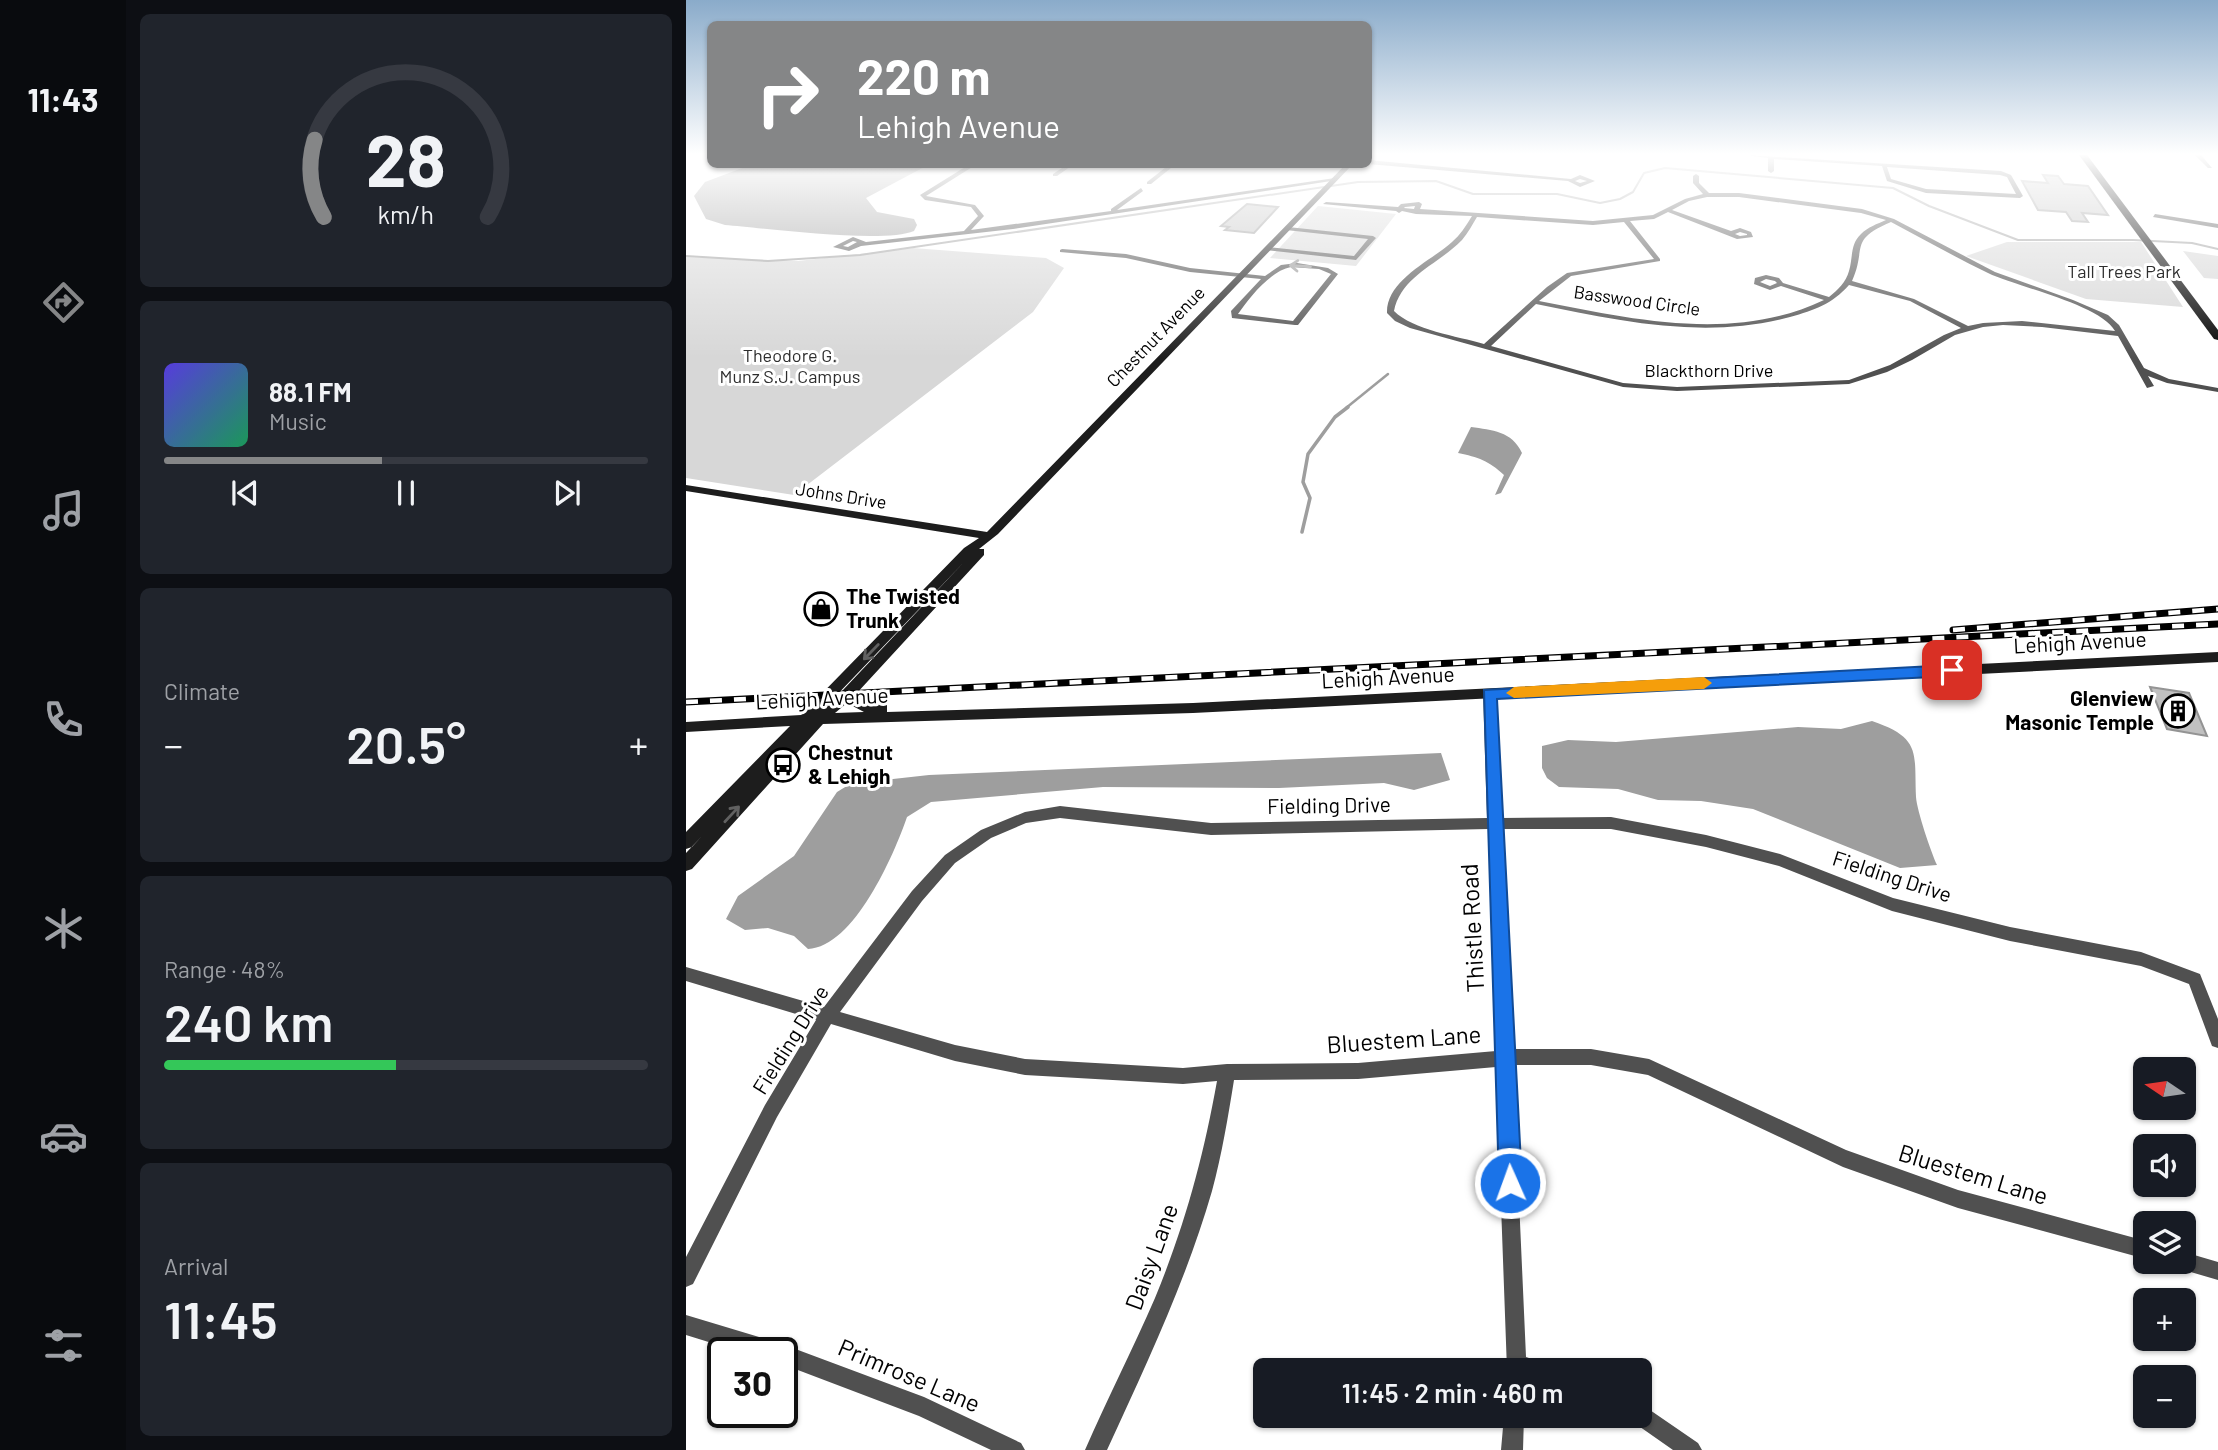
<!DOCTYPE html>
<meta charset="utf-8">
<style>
:root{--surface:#171b24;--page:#20242c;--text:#f1f3f6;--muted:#9ea1a6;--line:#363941;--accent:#858687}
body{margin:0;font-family:Barlow,sans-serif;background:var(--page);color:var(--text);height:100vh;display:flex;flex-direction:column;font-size:26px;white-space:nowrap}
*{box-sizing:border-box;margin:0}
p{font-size:23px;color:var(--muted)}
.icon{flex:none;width:38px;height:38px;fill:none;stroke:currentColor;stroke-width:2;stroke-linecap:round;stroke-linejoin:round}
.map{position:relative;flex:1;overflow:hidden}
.details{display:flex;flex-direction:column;gap:14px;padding:14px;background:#0d0f14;width:560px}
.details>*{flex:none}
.banner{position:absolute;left:21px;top:21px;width:665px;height:147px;border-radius:10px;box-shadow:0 2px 5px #0004;background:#858687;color:#fff;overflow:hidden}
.needle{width:46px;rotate:283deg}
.controls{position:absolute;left:1447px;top:1057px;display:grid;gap:14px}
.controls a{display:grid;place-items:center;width:63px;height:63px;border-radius:10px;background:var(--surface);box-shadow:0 2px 5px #0004;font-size:35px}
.speed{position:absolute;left:21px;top:1337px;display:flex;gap:14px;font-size:35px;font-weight:700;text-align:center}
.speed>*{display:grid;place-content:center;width:91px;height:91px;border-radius:50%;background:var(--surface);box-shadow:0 2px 5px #0004;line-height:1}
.speed .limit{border:4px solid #111;border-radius:10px;background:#fff;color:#111}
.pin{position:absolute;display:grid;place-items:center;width:60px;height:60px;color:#fff;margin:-30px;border-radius:14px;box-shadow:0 4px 10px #0006}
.me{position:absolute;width:77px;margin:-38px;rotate:358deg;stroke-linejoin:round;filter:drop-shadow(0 0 5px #0008)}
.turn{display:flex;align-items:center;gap:24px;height:147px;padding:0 35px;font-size:32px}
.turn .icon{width:91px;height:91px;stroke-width:2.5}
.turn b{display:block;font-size:49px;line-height:60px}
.big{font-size:52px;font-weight:600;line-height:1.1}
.details .tile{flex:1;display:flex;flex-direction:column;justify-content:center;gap:10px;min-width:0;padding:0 24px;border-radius:10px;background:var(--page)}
.details .dial{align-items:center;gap:0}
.dial svg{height:182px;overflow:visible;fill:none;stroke:var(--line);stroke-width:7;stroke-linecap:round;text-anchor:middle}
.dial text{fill:var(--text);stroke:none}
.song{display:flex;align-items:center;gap:21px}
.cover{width:84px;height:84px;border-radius:10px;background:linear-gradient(135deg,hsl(250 70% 55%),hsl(150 70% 35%))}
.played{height:7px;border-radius:4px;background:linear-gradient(90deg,var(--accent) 45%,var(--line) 45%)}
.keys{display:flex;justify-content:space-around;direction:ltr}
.heat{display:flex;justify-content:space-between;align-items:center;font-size:38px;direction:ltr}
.charge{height:10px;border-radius:5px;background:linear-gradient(90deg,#34c759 48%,var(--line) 0)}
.trip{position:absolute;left:567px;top:1358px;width:399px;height:70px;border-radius:10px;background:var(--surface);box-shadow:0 2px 5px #0004;font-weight:600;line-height:70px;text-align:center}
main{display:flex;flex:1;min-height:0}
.tab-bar{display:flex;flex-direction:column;width:126px;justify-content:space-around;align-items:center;background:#090b0e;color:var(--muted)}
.tab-bar .icon{width:49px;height:49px}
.tab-bar .on{color:var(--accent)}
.tab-bar b{font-size:32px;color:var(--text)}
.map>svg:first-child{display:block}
</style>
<main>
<nav class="tab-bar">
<b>11:43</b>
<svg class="icon on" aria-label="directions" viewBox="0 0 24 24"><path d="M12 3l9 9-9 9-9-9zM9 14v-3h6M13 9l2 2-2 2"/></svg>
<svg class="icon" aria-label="music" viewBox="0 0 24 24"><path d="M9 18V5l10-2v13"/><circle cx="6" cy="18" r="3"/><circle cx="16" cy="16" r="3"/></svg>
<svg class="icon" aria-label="phone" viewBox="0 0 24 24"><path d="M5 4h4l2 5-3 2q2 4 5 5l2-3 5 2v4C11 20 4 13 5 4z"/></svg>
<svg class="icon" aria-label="climate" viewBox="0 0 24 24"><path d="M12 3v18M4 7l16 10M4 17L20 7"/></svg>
<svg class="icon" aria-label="car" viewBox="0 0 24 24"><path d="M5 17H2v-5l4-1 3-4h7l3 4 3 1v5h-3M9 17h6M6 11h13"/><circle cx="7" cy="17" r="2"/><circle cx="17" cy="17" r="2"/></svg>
<svg class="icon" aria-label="filters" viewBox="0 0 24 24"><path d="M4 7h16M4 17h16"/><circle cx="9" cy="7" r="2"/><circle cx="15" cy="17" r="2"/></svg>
</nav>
<section class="details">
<div class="tile dial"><svg viewBox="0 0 100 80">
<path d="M14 69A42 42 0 1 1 86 69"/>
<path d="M14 69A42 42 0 0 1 10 35" stroke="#858687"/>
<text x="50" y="56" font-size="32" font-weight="700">28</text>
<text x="50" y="72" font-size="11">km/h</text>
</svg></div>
<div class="tile">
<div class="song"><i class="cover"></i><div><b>88.1 FM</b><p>Music</p></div></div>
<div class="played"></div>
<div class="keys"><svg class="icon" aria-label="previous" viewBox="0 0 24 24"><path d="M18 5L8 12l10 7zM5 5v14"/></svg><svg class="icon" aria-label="pause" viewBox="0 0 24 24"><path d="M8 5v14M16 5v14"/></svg><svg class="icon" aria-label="next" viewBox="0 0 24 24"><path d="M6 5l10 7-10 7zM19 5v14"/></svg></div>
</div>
<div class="tile"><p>Climate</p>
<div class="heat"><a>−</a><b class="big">20.5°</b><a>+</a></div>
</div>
<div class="tile"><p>Range · 48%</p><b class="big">240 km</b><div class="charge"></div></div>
<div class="tile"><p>Arrival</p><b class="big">11:45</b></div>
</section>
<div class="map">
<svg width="1532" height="1450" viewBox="0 0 1532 1450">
<rect width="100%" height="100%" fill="#fff"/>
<path fill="#d7d7d7" d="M632,206L710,214L670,266L584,258Z
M1321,242H1455L1497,307L1400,299L1280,256Z
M227,248L360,258L378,268L347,312L108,495L0,478V257L112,261Z
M1497,251L1532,256V279L1518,278Z"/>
<path fill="#9e9e9e" d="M67,164L242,165L180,198L191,212L228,219L231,225L228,231C197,244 79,228 39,225L20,219L8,196L19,182Z
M785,427C806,430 826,431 836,453L815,493L809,495L818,475C803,461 792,457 772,453Z
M1186,721C1236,738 1228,753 1230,797C1231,811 1245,852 1251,865L1214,868L1067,809L1015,801L972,800L932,789L873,787L861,778L856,768V746L882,740L930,742L1112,727L1155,729Z
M755,753L764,780L728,790L698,783L593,788L417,787L245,802L221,817C208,855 168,947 122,949L108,936L82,928L59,930L40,919L52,896L108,856L151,792L174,778L198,780L243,775Z"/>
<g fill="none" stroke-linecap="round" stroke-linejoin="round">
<path stroke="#9e9e9e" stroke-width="2" d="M0,256L82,261L174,255L672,182L750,181L787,194H871L914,203L934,199L947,192L958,173L979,168L1207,188L1243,206L1332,240H1447L1506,243L1532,249"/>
<path stroke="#9e9e9e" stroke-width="2.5" d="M660,408L702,374"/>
<path stroke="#9e9e9e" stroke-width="3.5" d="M616,532L624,498L617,482L622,454L649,417L662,407"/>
</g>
<path fill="#c0c0c0" stroke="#949494" stroke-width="2" d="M1357,175L1372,176L1378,184L1402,186L1422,215L1396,213L1402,222L1386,221L1380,212L1352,210L1336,181L1362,183Z
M561,204L592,207L568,233L539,230L543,227L535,226Z
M1464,687L1503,693L1521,736L1481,729Z"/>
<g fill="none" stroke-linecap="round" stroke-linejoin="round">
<path fill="#505050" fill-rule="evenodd" d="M1060,155L1315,171L1325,175L1337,196L1334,198L1240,193L1201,181L1196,166L1088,159V171L1085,173L1082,171V158ZM1201,167L1314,175L1321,177L1330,194L1240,189L1205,179Z
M1509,155H1515L1526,168H1522Z
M682,160L885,179L894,175L909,181L894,187L882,181L682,164ZM894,179L901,181L894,183L889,181Z
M284,164H291L240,196L289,205L298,216L285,230L425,211V209L455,188L457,191L431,210L649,178L652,180L327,229L175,246L163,251L147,247L167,237L180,242L278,231L292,216L285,207L239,200L234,195ZM167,241L171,242L162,247L157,246Z
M382,164H388L371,176H367V174Z
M484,164H490L465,184H461V182Z
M1010,174L1013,176V183L1023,193H1053L1176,209L1208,219L1309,272L1387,300L1422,315L1433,325L1458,368L1483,379L1532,388V392L1481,383L1462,376L1468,386L1461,388L1432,336L1356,327L1317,325L1297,327L1269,335L1226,360L1201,372L1163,384L991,391L937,387L724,328L709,321L701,313C700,280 745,261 766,242C774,235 780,226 786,216L730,214L716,211L713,213L710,211L637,204L640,202L712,207L715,204L733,202L736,204L734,209L907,221L967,215L999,199L1017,194L1007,183V176ZM1021,197H1053L1175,213L1200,220C1191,224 1182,227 1175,234C1164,244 1167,258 1163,271C1160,282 1152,290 1143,297L1097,283L1093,278L1080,275L1069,278L1068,284L1084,290L1095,286L1138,300C1048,343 946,319 853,301L885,276L974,261V259L944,221L968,219L982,212L1051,239L1067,237L1065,232L1054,228L1045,231L986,210L1003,201ZM729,206L728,209L718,208L719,207ZM791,217L907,225L938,222L968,259L881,273L861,287L798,344C771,336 727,330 708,311C715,276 753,264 776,240C782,233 786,225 791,217ZM1205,222C1237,239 1269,257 1302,273C1331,287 1414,304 1429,331L1336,321L1297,323L1282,326L1228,299L1166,281C1181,248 1162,240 1205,222ZM1054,232L1061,234V235L1054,236L1049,234ZM1080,279L1089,281L1091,283L1084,286L1074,282ZM1163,285L1224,301L1275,328L1258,335L1204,365L1163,380L991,387L937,383L805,346L850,304C934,321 1019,340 1104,317C1129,310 1146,304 1163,285Z
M1469,214L1532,224V228L1467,217Z
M602,227L687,236L690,238L670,260L580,250L579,249L582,247L668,256L682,239L600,230Z
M376,249L440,254L504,268L579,276L595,265L611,263L642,268L652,274L612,325H609L546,318L545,311L575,279L504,272L440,258L374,252V250ZM605,267L633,269L645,274L607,321L552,314C563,298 584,271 605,267Z
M803,690L809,694L815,818L925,817L1020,835L1094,854L1207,898L1324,927L1455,952L1514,974L1532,1019V1048L1526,1046L1503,984L1455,966L1324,941L1206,911L1093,866L1020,847L925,829H815L826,1049H905L963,1059L1160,1150L1272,1190L1460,1241V1259L1272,1208L1157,1167L962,1075L905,1065H827L840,1357L858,1363L861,1370H821L810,1067L672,1079L548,1080C542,1117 536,1154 526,1191C500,1281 460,1365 421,1450H399C421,1399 447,1349 469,1298C499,1225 517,1159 531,1081L497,1084L339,1075L269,1061L145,1024L91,1117L7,1284L0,1287V1257L79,1105L130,1020L0,981V967L138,1007L226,891L259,855L295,830L339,812L374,806L525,823L801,818L797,694ZM374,818L525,835L802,829L810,1051L672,1063L541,1064L497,1068L339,1059L269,1045L154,1012L236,901L269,863L305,838L340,823Z
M1498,1252L1532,1262V1280L1491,1268L1489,1262H1498Z
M0,1315L96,1344L238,1397L335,1443L339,1450H305L233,1416L96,1364V1353H58L0,1335Z
M954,1405L961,1408L1012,1443L1016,1450H987L947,1422L944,1416H954Z
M818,1416H838L837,1450H815Z"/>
<path fill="#1d1d1d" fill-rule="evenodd" d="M660,164H667L312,534L293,549H298V555L170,694C180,705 188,701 201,705V712L507,703L1532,652V662L507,713L137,724L6,869L0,871V853L16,836L6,847L0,849V832L104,726L0,732V722L115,715L278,548L293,538L0,491V485L301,532ZM280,560L157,690L146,700ZM161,703L178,712L149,713Z"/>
<path fill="#000" fill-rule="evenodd" d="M1393,155H1401L1532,330V340L1528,339Z"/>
<defs>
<path id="rail" d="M1267,630L1532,609
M0,702L1532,624"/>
</defs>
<use href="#rail" stroke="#000" stroke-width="7"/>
<use href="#rail" stroke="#fff" stroke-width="4.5" stroke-dasharray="12" stroke-linecap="butt"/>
</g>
<defs><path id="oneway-shaft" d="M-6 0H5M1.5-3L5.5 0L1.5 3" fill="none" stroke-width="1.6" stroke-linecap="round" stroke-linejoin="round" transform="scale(1.75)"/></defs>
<use stroke="#969696" href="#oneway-shaft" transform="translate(614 266) rotate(-176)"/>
<g stroke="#616161">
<use href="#oneway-shaft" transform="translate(185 652) rotate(134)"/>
<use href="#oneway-shaft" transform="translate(46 814) rotate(-47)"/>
</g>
<linearGradient id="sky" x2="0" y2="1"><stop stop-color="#8aabca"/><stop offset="0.43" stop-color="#fff"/><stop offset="1" stop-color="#fff" stop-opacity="0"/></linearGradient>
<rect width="1532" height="358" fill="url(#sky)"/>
<path fill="#1a73e8" stroke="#114b97" stroke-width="2" d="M1266,665L1274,670L1266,676L811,699L836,1183L833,1192L824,1195L816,1192L813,1183L798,690Z"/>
<path fill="#f59e0b" d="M1018,677L1026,683L1018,689L828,698L820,693L828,687Z"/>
<defs>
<symbol id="shop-ring" viewBox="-11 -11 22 22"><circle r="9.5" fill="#fff" stroke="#000" stroke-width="1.5"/><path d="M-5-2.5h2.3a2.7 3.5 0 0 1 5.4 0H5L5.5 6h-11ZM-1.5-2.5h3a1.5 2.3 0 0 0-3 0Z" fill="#000"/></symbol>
<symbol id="building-ring" viewBox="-11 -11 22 22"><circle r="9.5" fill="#fff" stroke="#000" stroke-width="1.5"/><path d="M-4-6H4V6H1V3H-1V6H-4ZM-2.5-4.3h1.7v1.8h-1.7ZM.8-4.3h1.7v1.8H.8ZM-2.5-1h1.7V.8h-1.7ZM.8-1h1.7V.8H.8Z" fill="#000"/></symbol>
<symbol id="bus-ring" viewBox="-11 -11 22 22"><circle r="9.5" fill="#fff" stroke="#000" stroke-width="1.5"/><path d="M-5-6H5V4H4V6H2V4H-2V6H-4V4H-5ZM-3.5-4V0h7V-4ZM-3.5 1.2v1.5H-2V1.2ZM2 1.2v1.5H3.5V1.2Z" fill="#000"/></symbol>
</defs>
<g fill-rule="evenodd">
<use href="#shop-ring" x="116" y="590" width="38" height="38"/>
<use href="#building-ring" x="1473" y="692" width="38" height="38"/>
<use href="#bus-ring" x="78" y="746" width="38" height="38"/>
</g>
<g text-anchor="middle" stroke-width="6" stroke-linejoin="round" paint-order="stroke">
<g font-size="18" fill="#2e2e2e" stroke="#fff">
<text x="1438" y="278">Tall Trees Park</text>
<text x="104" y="362">Theodore G.<tspan x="104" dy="21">Munz S.J. Campus</tspan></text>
</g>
<g font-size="18" fill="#000" stroke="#fff">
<text transform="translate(951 301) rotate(8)" y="6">Basswood Circle</text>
<text transform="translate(470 337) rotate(-46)" y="6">Chestnut Avenue</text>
<text x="1023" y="377">Blackthorn Drive</text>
<text transform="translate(155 496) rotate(9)" y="6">Johns Drive</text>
</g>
<g font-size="21" font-weight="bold" fill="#000" stroke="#fff" text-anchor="start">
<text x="160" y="604">The Twisted<tspan x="160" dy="24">Trunk</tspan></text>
<text x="1468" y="706" text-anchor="end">Glenview<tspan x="1468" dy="24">Masonic Temple</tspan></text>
<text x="122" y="760">Chestnut<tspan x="122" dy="24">&amp; Lehigh</tspan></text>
</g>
<g font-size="21" fill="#000" stroke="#fff">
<text transform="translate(1394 643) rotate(-3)" y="7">Lehigh Avenue</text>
<text transform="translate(702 678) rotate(-3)" y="7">Lehigh Avenue</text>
<text transform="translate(136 699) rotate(-3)" y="7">Lehigh Avenue</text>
<text transform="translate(643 806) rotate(-1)" y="7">Fielding Drive</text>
<text transform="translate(1206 877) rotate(18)" y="7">Fielding Drive</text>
<text transform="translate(105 1040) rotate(-58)" y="7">Fielding Drive</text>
</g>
<g font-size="24" fill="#000" stroke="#fff">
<text transform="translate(787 928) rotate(-93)" y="8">Thistle Road</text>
<text transform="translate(718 1040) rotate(-4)" y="8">Bluestem Lane</text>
<text transform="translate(1287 1175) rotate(17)" y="8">Bluestem Lane</text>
<text transform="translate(466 1257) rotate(-70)" y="8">Daisy Lane</text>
<text transform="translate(223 1376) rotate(23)" y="8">Primrose Lane</text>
</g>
</g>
</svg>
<div class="controls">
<a><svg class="needle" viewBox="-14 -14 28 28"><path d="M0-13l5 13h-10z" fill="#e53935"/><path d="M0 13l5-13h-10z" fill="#9ea1a6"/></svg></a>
<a><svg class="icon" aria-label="sound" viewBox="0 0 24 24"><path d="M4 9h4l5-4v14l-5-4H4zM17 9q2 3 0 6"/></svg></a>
<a><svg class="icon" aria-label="layers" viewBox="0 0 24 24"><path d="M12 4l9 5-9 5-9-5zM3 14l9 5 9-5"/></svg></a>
<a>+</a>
<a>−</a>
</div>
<div class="speed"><div class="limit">30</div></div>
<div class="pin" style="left:1266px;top:670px;background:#d93025"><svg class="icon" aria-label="arrive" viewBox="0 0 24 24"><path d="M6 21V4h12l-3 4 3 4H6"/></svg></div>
<svg class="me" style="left:824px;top:1183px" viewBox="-20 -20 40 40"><circle r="17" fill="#1a73e8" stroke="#fff" stroke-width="3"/><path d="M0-11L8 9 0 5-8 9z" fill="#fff"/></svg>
<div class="trip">11:45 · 2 min · 460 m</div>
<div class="banner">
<div class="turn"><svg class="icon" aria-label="right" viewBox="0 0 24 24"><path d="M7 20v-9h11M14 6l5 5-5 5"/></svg><div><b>220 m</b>Lehigh Avenue</div></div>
</div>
</div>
</main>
